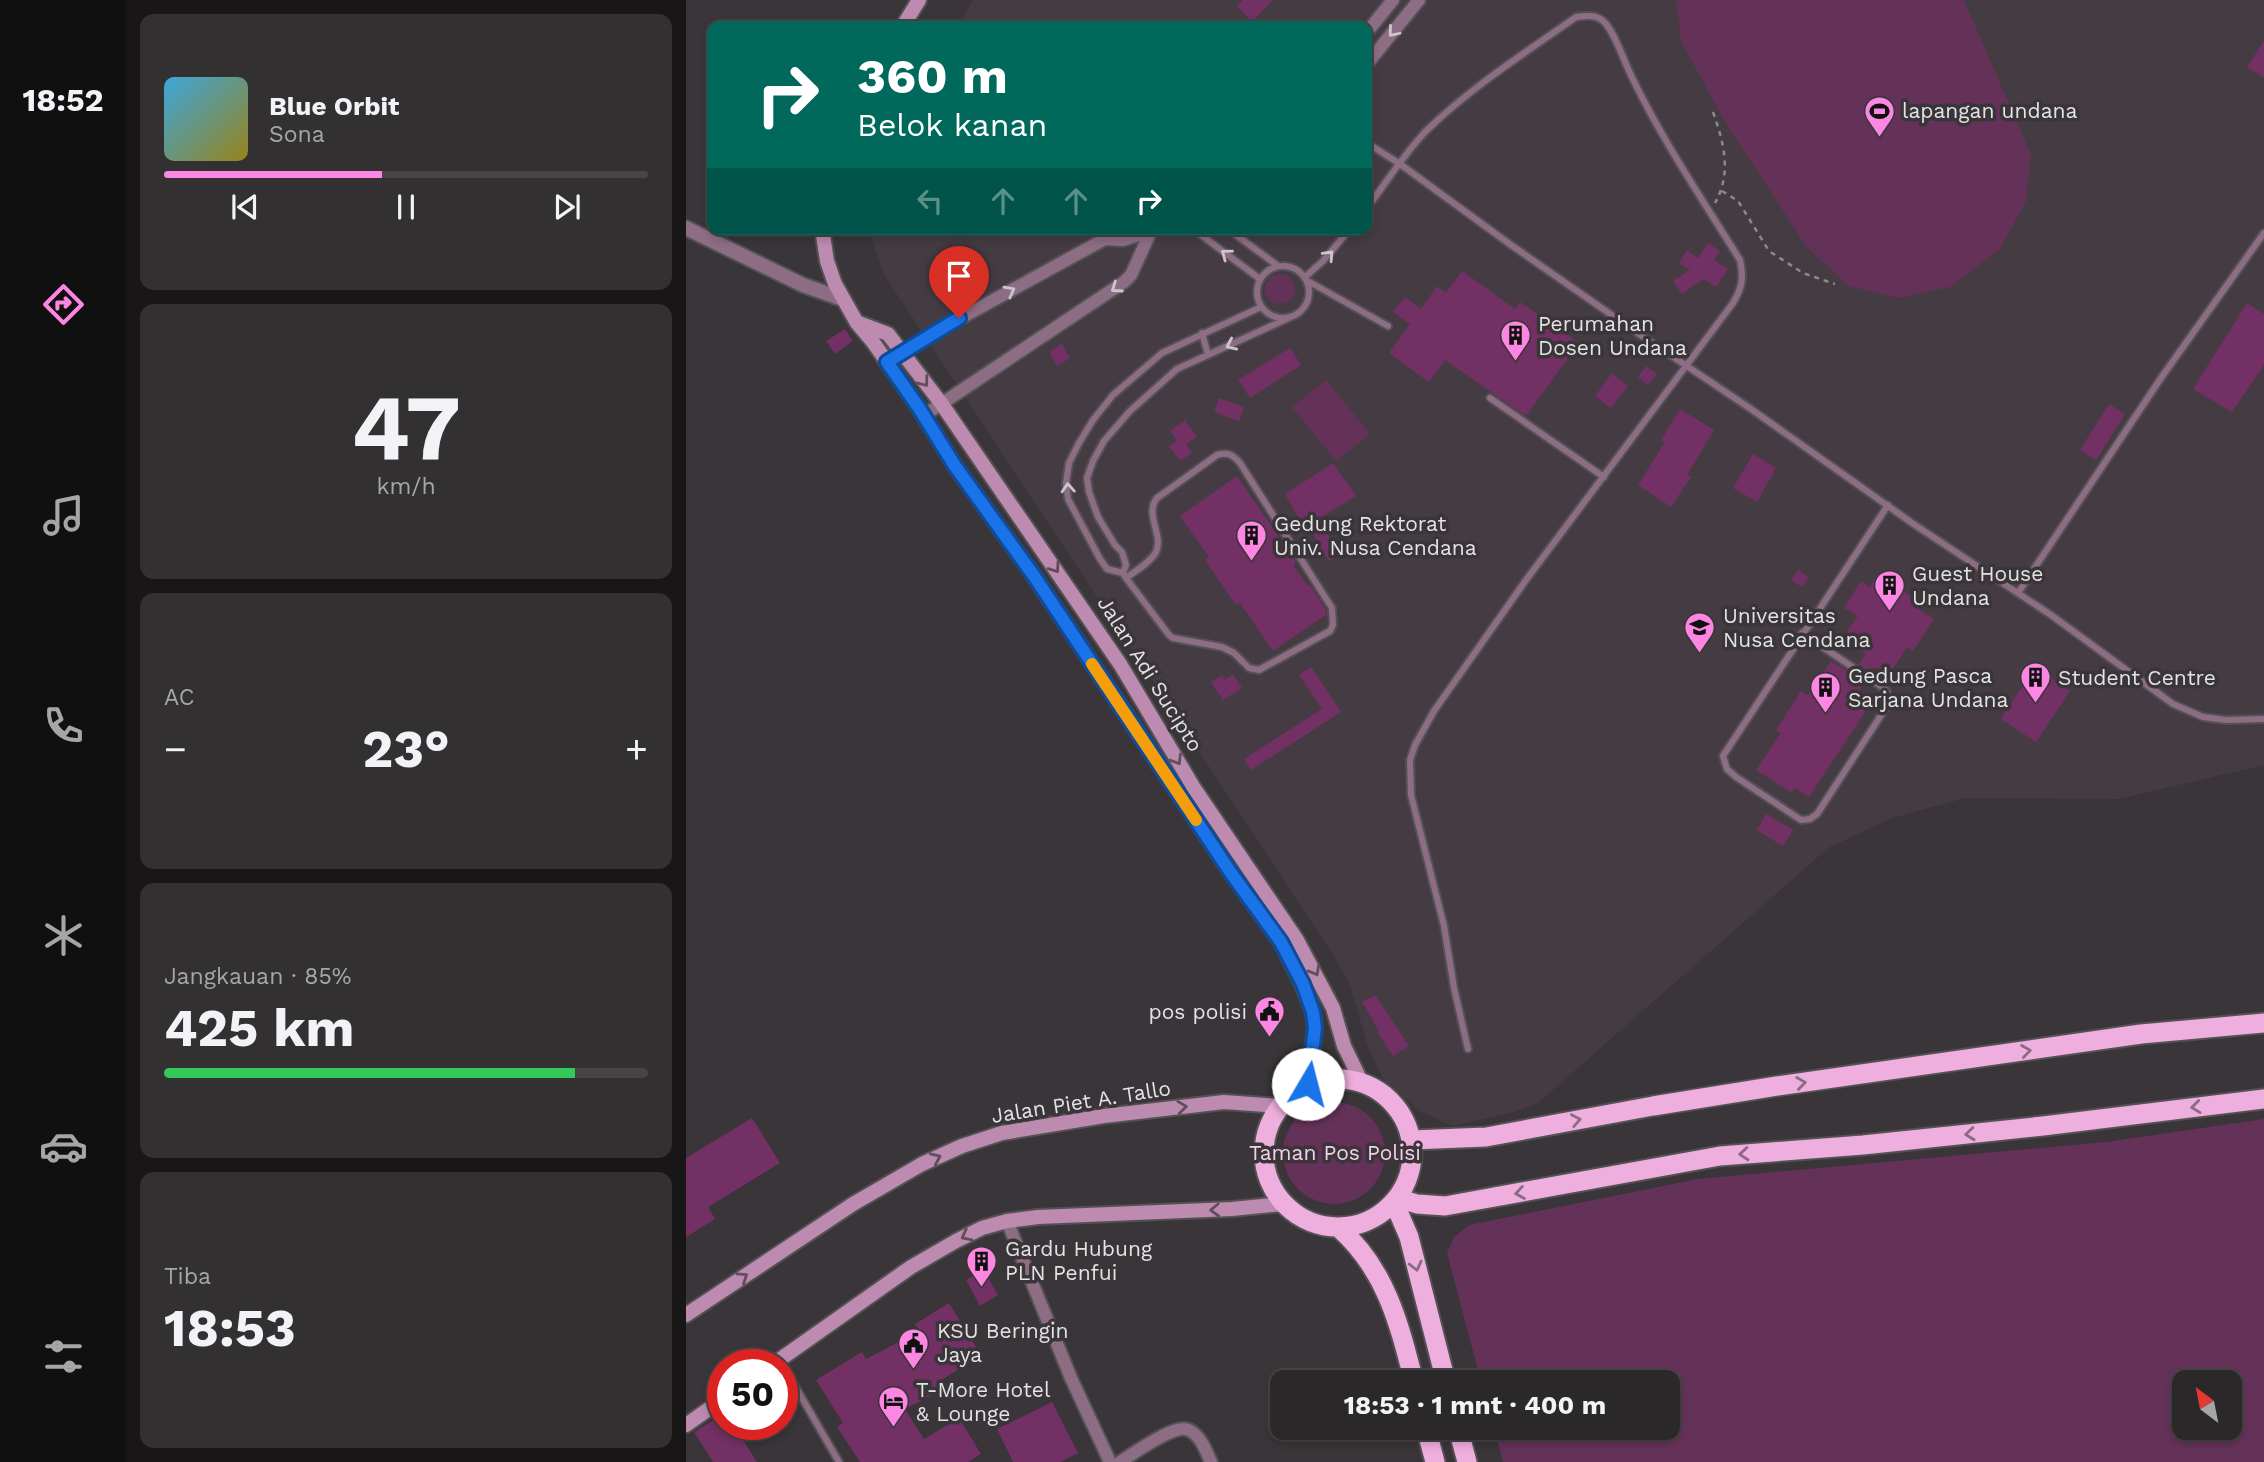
<!DOCTYPE html>
<html lang="id">
<meta charset="utf-8">
<style>
:root{--surface:#2b282a;--page:#333032;--text:#f1f3f6;--muted:#a6a6a8;--line:#474447;--accent:#fd86e2}
body{margin:0;font-family:"Work Sans",sans-serif;background:var(--page);color:var(--text);height:100vh;display:flex;flex-direction:column;font-size:26px;white-space:nowrap}
*{box-sizing:border-box;margin:0}
p{font-size:23px;color:var(--muted)}
.icon{flex:none;width:38px;height:38px;fill:none;stroke:currentColor;stroke-width:2;stroke-linecap:round;stroke-linejoin:round}
.map{position:relative;flex:1;overflow:hidden}
.details{display:flex;flex-direction:column;gap:14px;padding:14px;background:#181617;width:560px}
.details>*{flex:none}
.banner{position:absolute;left:21px;top:21px;width:665px;height:214px;border-radius:14px;box-shadow:0 4px 10px #0003,0 0 0 2px var(--line);background:#00695c;color:#fff;overflow:hidden}
.needle{width:46px;rotate:328deg}
.tools{position:absolute;left:1486px;top:1370px;display:grid;gap:14px}
.tools a{display:grid;place-items:center;width:70px;height:70px;border-radius:14px;background:var(--surface);box-shadow:0 4px 10px #0003,0 0 0 2px var(--line);font-size:35px}
.speed{position:absolute;left:21px;top:1349px;display:flex;gap:14px;font-size:35px;font-weight:700;text-align:center}
.speed>*{display:grid;place-content:center;width:91px;height:91px;border-radius:50%;background:var(--surface);box-shadow:0 4px 10px #0003,0 0 0 2px var(--line);line-height:1}
.speed .limit{border:10px solid #d22;background:#fff;color:#111}
.pin{position:absolute;display:grid;place-items:center;width:60px;height:60px;color:#fff;margin:-72px -30px;border-radius:50% 50% 50% 0;rotate:-45deg;box-shadow:0 0 7px #0007}
.pin .icon{rotate:45deg}
.me{position:absolute;width:77px;margin:-38px;rotate:8deg;stroke-linejoin:round;filter:drop-shadow(0 0 5px #0008)}
.turn{display:flex;align-items:center;gap:24px;height:147px;padding:0 35px;font-size:32px}
.turn .icon{width:91px;height:91px;stroke-width:2.5}
.turn b{display:block;font-size:49px;line-height:60px}
.lanes{display:flex;align-items:center;height:66px;padding:0 35px;background:#0003;justify-content:center;gap:35px;direction:ltr}
.lanes .off{opacity:.35}
.big{font-size:52px;font-weight:700;line-height:1.1}
.details .widget{flex:1;display:flex;flex-direction:column;justify-content:center;gap:10px;min-width:0;padding:0 24px;border-radius:14px;background:var(--page)}
.details .dial{align-items:center;gap:0}
.dial b{font-size:91px;line-height:1}
.song{display:flex;align-items:center;gap:21px}
.cover{width:84px;height:84px;border-radius:10px;background:linear-gradient(135deg,hsl(200 70% 55%),hsl(50 70% 35%))}
.played{height:7px;border-radius:4px;background:linear-gradient(90deg,var(--accent) 45%,var(--line) 45%)}
.keys{display:flex;justify-content:space-around;direction:ltr}
.heat{display:flex;justify-content:space-between;align-items:center;font-size:38px;direction:ltr}
.charge{height:10px;border-radius:5px;background:linear-gradient(90deg,#34c759 85%,var(--line) 0)}
.trip{position:absolute;left:584px;top:1370px;width:410px;height:70px;border-radius:14px;background:var(--surface);box-shadow:0 4px 10px #0003,0 0 0 2px var(--line);font-weight:700;line-height:70px;text-align:center}
main{display:flex;flex:1;min-height:0}
.menu{display:flex;flex-direction:column;width:126px;justify-content:space-around;align-items:center;background:#111011;color:var(--muted)}
.menu .icon{width:49px;height:49px}
.menu .active{color:var(--accent)}
.menu b{font-size:32px;color:var(--text)}
.map>svg:first-child{display:block}
</style>
<main>
<nav class="menu">
<b>18:52</b>
<svg class="icon active" aria-label="directions" viewBox="0 0 24 24"><path d="M12 3l9 9-9 9-9-9zM9 14v-3h6M13 9l2 2-2 2"/></svg>
<svg class="icon" aria-label="music" viewBox="0 0 24 24"><path d="M9 18V5l10-2v13"/><circle cx="6" cy="18" r="3"/><circle cx="16" cy="16" r="3"/></svg>
<svg class="icon" aria-label="phone" viewBox="0 0 24 24"><path d="M5 4h4l2 5-3 2q2 4 5 5l2-3 5 2v4C11 20 4 13 5 4z"/></svg>
<svg class="icon" aria-label="climate" viewBox="0 0 24 24"><path d="M12 3v18M4 7l16 10M4 17L20 7"/></svg>
<svg class="icon" aria-label="car" viewBox="0 0 24 24"><path d="M5 17H2v-5l4-1 3-4h7l3 4 3 1v5h-3M9 17h6M6 11h13"/><circle cx="7" cy="17" r="2"/><circle cx="17" cy="17" r="2"/></svg>
<svg class="icon" aria-label="filters" viewBox="0 0 24 24"><path d="M4 7h16M4 17h16"/><circle cx="9" cy="7" r="2"/><circle cx="15" cy="17" r="2"/></svg>
</nav>
<section class="details">
<div class="widget">
<div class="song"><i class="cover"></i><div><b>Blue Orbit</b><p>Sona</p></div></div>
<div class="played"></div>
<div class="keys"><svg class="icon" aria-label="previous" viewBox="0 0 24 24"><path d="M18 5L8 12l10 7zM5 5v14"/></svg><svg class="icon" aria-label="pause" viewBox="0 0 24 24"><path d="M8 5v14M16 5v14"/></svg><svg class="icon" aria-label="next" viewBox="0 0 24 24"><path d="M6 5l10 7-10 7zM19 5v14"/></svg></div>
</div>
<div class="widget dial"><b>47</b><p>km/h</p></div>
<div class="widget"><p>AC</p>
<div class="heat"><a>−</a><b class="big">23°</b><a>+</a></div>
</div>
<div class="widget"><p>Jangkauan · 85%</p><b class="big">425 km</b><div class="charge"></div></div>
<div class="widget"><p>Tiba</p><b class="big">18:53</b></div>
</section>
<div class="map">
<svg width="1578" height="1462" viewBox="0 0 1578 1462">
<rect width="100%" height="100%" fill="#393538"/>
<path fill="#453c43" d="M287,0H1578V765L1432,799L1279,798L1206,818L1142,848L852,1103L828,1112L766,1126L734,1111L697,1079L682,1047L663,982L648,956L197,273L183,229H681V26H272Z"/>
<path fill="#643259" fill-rule="evenodd" d="M990,0H1278L1345,155L1340,201L1314,249L1264,287L1213,298L1162,286L1120,246L1038,120L995,41Z
M579 289a15 15 0 1 1 30 0a15 15 0 1 1-30 0Z
M640,380L684,434L650,461L606,407Z
M597 1153a51 51 0 1 1 102 0a51 51 0 1 1-102 0Z
M1578,1119V1462H817L808,1428H982V1382H795L761,1253L768,1237L783,1225L1012,1179L1420,1142ZM1544,1382V1428H1498V1382Z"/>
<path fill="#733065" d="M557,0H587L566,22L551,6Z
M1578,41V78L1561,67Z
M1022,243L1034,251L1028,260L1042,269L1030,287L1017,279L996,294L987,281L1004,270L993,263L1001,250L1012,258Z
M776,271L829,309L834,302L893,343L840,416L759,360L743,382L703,353L724,324L707,312L719,297L735,309L751,286L760,293Z
M1561,303L1578,314V365L1546,412L1507,389Z
M159,329L167,341L149,354L140,341Z
M376,344L384,358L371,366L363,352Z
M604,348L615,365L564,398L552,380Z
M960,366L971,374L962,385L952,377Z
M926,373L942,386L925,408L909,396Z
M533,398L558,407L553,421L528,412Z
M1423,404L1439,414L1410,460L1394,450Z
M994,409L1028,430L1001,475L1005,477L985,507L952,485L979,442L975,440Z
M499,420L511,437L500,444L506,453L494,461L483,446L491,441L484,431Z
M1067,454L1090,468L1071,502L1047,488Z
M647,463L670,496L632,519L654,554L643,561L622,526L618,528L599,494Z
M551,476L610,562L607,565L622,586L624,585L640,610L641,614L587,651L554,603L550,605L519,560L523,557L494,516Z
M1112,570L1123,577L1116,587L1105,580Z
M1191,575L1228,598L1224,604L1248,619L1227,651L1221,647L1203,675L1189,667L1185,673L1173,664L1180,654L1156,638L1172,616L1158,608L1175,581L1184,587Z
M1145,661L1179,682L1173,690L1187,700L1123,797L1109,788L1106,793L1070,770L1095,733L1090,730L1115,691L1122,696Z
M625,667L655,712L565,770L558,759L636,709L613,675Z
M1349,667L1384,691L1350,742L1315,719Z
M547,674L556,688L537,700L525,682L536,675L539,680Z
M1080,814L1107,830L1097,846L1071,830Z
M689,995L723,1046L707,1056L691,1032L693,1031L676,1002Z
M66,1118L94,1163L22,1207L29,1219L0,1237V1158Z
M298,1270L312,1295L294,1306L280,1280Z
M263,1303L295,1355L254,1381L258,1389L219,1409L238,1439L273,1418L295,1454L282,1462H174L151,1427L157,1423L130,1380L176,1352L180,1359L234,1331L229,1324Z
M366,1402L392,1453L374,1462H327L311,1429Z
M37,1414V1424H47L71,1462H27L8,1432Z"/>
<g fill="none" stroke-linecap="round" stroke-linejoin="round">
<defs>
<path id="service" d="M681,143L714,164L825,245L953,334L1065,409L1226,523L1365,615L1487,704L1517,717L1540,720L1578,719
M681,208C700,183 718,154 740,131C785,87 839,53 890,17C898,16 908,14 916,20C927,28 937,58 943,71C974,137 1016,199 1054,260C1058,278 1056,288 1047,303L840,580L748,711L729,745L724,760L725,795L758,926L768,988L782,1049
M507,229L574,279
M542,229L592,266
M571 292a26 26 0 1 1 52 0a26 26 0 1 1-52 0Z
M619,277L637,261L664,229
M620,280L702,326
M575,307L476,353L427,395L407,420L393,443L383,463L380,483L382,499L414,559L421,569L437,573L440,565L436,552L429,545L412,517L403,492L401,478L407,461L418,441L444,411L491,369L607,316
M516,333L522,355
M804,398L918,477
M437,573L440,578L483,635L487,638L536,647L548,653L563,668L573,670L644,631L647,625L646,608L554,463C546,454 542,452 531,455L471,498C458,514 478,535 470,552C464,563 449,571 440,578
M1332,593L1475,378L1578,233
M1116,633L1199,689L1204,697L1203,703L1131,814L1124,819L1115,820L1050,777L1041,769L1037,756L1202,505
M94,1360L153,1462"/>
<path id="minor" d="M681,32L707,0
M681,64L733,0
M418,239L437,240L468,230
M201,362L273,319L437,229
M237,416L438,282L445,275L465,231
M321,1221L385,1378L424,1462
M434,1462C447,1454 489,1423 503,1430C515,1436 520,1451 525,1462"/>
<path id="tertiary" d="M0,228L117,285L156,299"/>
<path id="secondary" d="M217,26L233,0
M136,229L141,261L149,284L171,323L187,342L233,408L269,466L348,576L545,873L595,942L616,984L627,1012L629,1028L622,1084
M173,323L202,334L255,403L434,664L508,788L611,940L647,1008L658,1046L675,1081
M0,1315L167,1204L236,1164L276,1146L316,1133L418,1116L538,1102L593,1106
M86,1365L225,1267L270,1241L296,1228L321,1221L352,1217L546,1209L597,1204
M0,1425L37,1399"/>
<path id="trunk" d="M578 1153a74 74 0 1 1 148 0a74 74 0 1 1-148 0Z
M726,1140L800,1137L967,1106L1091,1086L1455,1034L1578,1023
M711,1198L731,1204L759,1206L1034,1156L1177,1145L1357,1126L1578,1099
M708,1202L723,1237L760,1382
M652,1227C700,1269 713,1323 728,1382
M740,1428L749,1462
M772,1428L781,1462"/>
</defs>
<use href="#service" stroke="#545154" stroke-width="10"/>
<use href="#minor" stroke="#545154" stroke-width="16"/>
<use href="#tertiary" stroke="#545154" stroke-width="18"/>
<use href="#secondary" stroke="#545154" stroke-width="18"/>
<use href="#trunk" stroke="#545154" stroke-width="23"/>
<path stroke="#8d898c" stroke-width="2.5" stroke-dasharray="5 5" stroke-linecap="butt" d="M1027,112C1038,143 1046,173 1029,203
M1036,191L1052,201L1083,251L1117,273L1149,284"/>
<use href="#service" stroke="#8d6d84" stroke-width="6"/>
<use href="#minor" stroke="#8d6d84" stroke-width="12"/>
<use href="#tertiary" stroke="#8d6d84" stroke-width="14"/>
<use href="#secondary" stroke="#bd8ab0" stroke-width="14"/>
<use href="#trunk" stroke="#eeaede" stroke-width="19"/>
</g>
<defs><path id="oneway-chevron" d="M-2-3.5L2.5 0L-2 3.5" fill="none" stroke-width="1.6" stroke-linecap="round" stroke-linejoin="round" transform="scale(1.75)"/></defs>
<g stroke="#cec5cc">
<use href="#oneway-chevron" transform="translate(707 32) rotate(130)"/>
<use href="#oneway-chevron" transform="translate(540 254) rotate(-143)"/>
<use href="#oneway-chevron" transform="translate(643 255) rotate(-47)"/>
<use href="#oneway-chevron" transform="translate(430 288) rotate(145)"/>
<use href="#oneway-chevron" transform="translate(324 291) rotate(-28)"/>
<use href="#oneway-chevron" transform="translate(545 345) rotate(156)"/>
<use href="#oneway-chevron" transform="translate(382 488) rotate(-93)"/>
</g>
<g stroke="#614e5c">
<use href="#oneway-chevron" transform="translate(238 382) rotate(53)"/>
<use href="#oneway-chevron" transform="translate(369 568) rotate(55)"/>
<use href="#oneway-chevron" transform="translate(491 760) rotate(59)"/>
<use href="#oneway-chevron" transform="translate(629 971) rotate(61)"/>
<use href="#oneway-chevron" transform="translate(496 1107) rotate(-7)"/>
<use href="#oneway-chevron" transform="translate(250 1158) rotate(-24)"/>
<use href="#oneway-chevron" transform="translate(529 1210) rotate(178)"/>
<use href="#oneway-chevron" transform="translate(280 1236) rotate(153)"/>
<use href="#oneway-chevron" transform="translate(57 1277) rotate(-34)"/>
</g>
<g stroke="#8a6b83">
<use href="#oneway-chevron" transform="translate(1340 1051) rotate(-8)"/>
<use href="#oneway-chevron" transform="translate(1115 1083) rotate(-8)"/>
<use href="#oneway-chevron" transform="translate(1510 1107) rotate(173)"/>
<use href="#oneway-chevron" transform="translate(890 1120) rotate(-11)"/>
<use href="#oneway-chevron" transform="translate(1284 1134) rotate(174)"/>
<use href="#oneway-chevron" transform="translate(1058 1154) rotate(175)"/>
<use href="#oneway-chevron" transform="translate(834 1193) rotate(170)"/>
<use href="#oneway-chevron" transform="translate(730 1266) rotate(76)"/>
</g>
<g fill="none" stroke-linecap="round" stroke-linejoin="round">
<defs>
<path id="route" d="M273,318L201,362L233,408L269,466L348,576L545,873L595,942L617,984L627,1012L629,1028L622,1084"/>
</defs>
<use href="#route" stroke="#114b97" stroke-width="18"/>
<use href="#route" stroke="#1a73e8" stroke-width="12"/>
<path stroke="#f59e0b" stroke-width="12" d="M406,664L510,820"/>
</g>
<defs>
<symbol id="stadium-pin" viewBox="-11 -11 22 30"><path d="M0 17L-7.5 6A9.5 9.5 0 1 1 7.5 6Z" fill="#fd86e2" stroke="#393538"/><path d="M0-5a6.5 5 0 1 0 0 10a6.5 5 0 1 0 0-10ZM-3.5-1.8h7v3.6h-7Z" fill="#111"/></symbol>
<symbol id="building-pin" viewBox="-11 -11 22 30"><path d="M0 17L-7.5 6A9.5 9.5 0 1 1 7.5 6Z" fill="#fd86e2" stroke="#393538"/><path d="M-4-6H4V6H1V3H-1V6H-4ZM-2.5-4.3h1.7v1.8h-1.7ZM.8-4.3h1.7v1.8H.8ZM-2.5-1h1.7V.8h-1.7ZM.8-1h1.7V.8H.8Z" fill="#111"/></symbol>
<symbol id="university-pin" viewBox="-11 -11 22 30"><path d="M0 17L-7.5 6A9.5 9.5 0 1 1 7.5 6Z" fill="#fd86e2" stroke="#393538"/><path d="M0-5L7-2L0 1L-7-2ZM-4 1L0 2.5L4 1V4Q0 6-4 4Z" fill="#111"/></symbol>
<symbol id="civic-pin" viewBox="-11 -11 22 30"><path d="M0 17L-7.5 6A9.5 9.5 0 1 1 7.5 6Z" fill="#fd86e2" stroke="#393538"/><path d="M-.6-6.5H3V-4.5H.6V-3L4-1V1h2V6H-6V1h2V-1L-.6-3ZM-1.2 2.5V6h2.4V2.5Z" fill="#111"/></symbol>
<symbol id="hotel-pin" viewBox="-11 -11 22 30"><path d="M0 17L-7.5 6A9.5 9.5 0 1 1 7.5 6Z" fill="#fd86e2" stroke="#393538"/><path d="M-6-4.5h1.5V1H6V5H4.5V3h-9V5H-6ZM-4 0a1.8 1.8 0 1 1 3.6 0ZM.5 0V-2.5h3Q6-2.5 6 0Z" fill="#111"/></symbol>
</defs>
<g fill-rule="evenodd">
<use href="#stadium-pin" x="1176" y="94" width="35" height="47"/>
<use href="#building-pin" x="812" y="318" width="35" height="47"/>
<use href="#building-pin" x="548" y="518" width="35" height="47"/>
<use href="#building-pin" x="1186" y="568" width="35" height="47"/>
<use href="#university-pin" x="996" y="610" width="35" height="47"/>
<use href="#building-pin" x="1332" y="660" width="35" height="47"/>
<use href="#building-pin" x="1122" y="670" width="35" height="47"/>
<use href="#civic-pin" x="566" y="994" width="35" height="47"/>
<use href="#building-pin" x="278" y="1244" width="35" height="47"/>
<use href="#civic-pin" x="210" y="1326" width="35" height="47"/>
<use href="#hotel-pin" x="190" y="1384" width="35" height="47"/>
</g>
<g text-anchor="middle" stroke-width="7" stroke-linejoin="round" paint-order="stroke">
<g font-size="21" fill="#e4e2e4" stroke="#393538" text-anchor="start">
<text x="1216" y="118">lapangan undana</text>
<text x="852" y="331">Perumahan<tspan x="852" dy="24">Dosen Undana</tspan></text>
<text x="588" y="531">Gedung Rektorat<tspan x="588" dy="24">Univ. Nusa Cendana</tspan></text>
<text x="1226" y="581">Guest House<tspan x="1226" dy="24">Undana</tspan></text>
<text x="1037" y="623">Universitas<tspan x="1037" dy="24">Nusa Cendana</tspan></text>
<text x="1162" y="683">Gedung Pasca<tspan x="1162" dy="24">Sarjana Undana</tspan></text>
<text x="1372" y="685">Student Centre</text>
<text x="561" y="1019" text-anchor="end">pos polisi</text>
<text x="319" y="1256">Gardu Hubung<tspan x="319" dy="24">PLN Penfui</tspan></text>
<text x="251" y="1338">KSU Beringin<tspan x="251" dy="24">Jaya</tspan></text>
<text x="230" y="1397">T-More Hotel<tspan x="230" dy="24">&amp; Lounge</tspan></text>
</g>
<g font-size="21" fill="#e4e2e4" stroke="#393538">
<text transform="translate(464 674) rotate(58)" y="7">Jalan Adi Sucipto</text>
<text transform="translate(395 1102) rotate(-9)" y="7">Jalan Piet A. Tallo</text>
</g>
<g font-size="21" fill="#f6ceeb" stroke="#393538">
<text x="649" y="1160">Taman Pos Polisi</text>
</g>
</g>
</svg>
<div class="tools">
<a><svg class="needle" viewBox="-14 -14 28 28"><path d="M0-13l5 13h-10z" fill="#e53935"/><path d="M0 13l5-13h-10z" fill="#a6a6a8"/></svg></a>
</div>
<div class="speed"><div class="limit">50</div></div>
<div class="pin" style="left:273px;top:318px;background:#d93025"><svg class="icon" aria-label="arrive" viewBox="0 0 24 24"><path d="M6 21V4h12l-3 4 3 4H6"/></svg></div>
<svg class="me" style="left:622px;top:1084px" viewBox="-20 -20 40 40"><circle r="19" fill="#fff"/><path d="M0-13L10 11 0 6-10 11z" fill="#1a73e8"/></svg>
<div class="trip">18:53 · 1 mnt · 400 m</div>
<div class="banner">
<div class="turn"><svg class="icon" aria-label="right" viewBox="0 0 24 24"><path d="M7 20v-9h11M14 6l5 5-5 5"/></svg><div><b>360 m</b>Belok kanan</div></div>
<div class="lanes"><svg class="icon off" aria-label="left" viewBox="0 0 24 24"><path d="M17 20v-9H6M10 6l-5 5 5 5"/></svg><svg class="icon off" aria-label="ahead" viewBox="0 0 24 24"><path d="M12 20V5M6 11l6-6 6 6"/></svg><svg class="icon off" aria-label="ahead" viewBox="0 0 24 24"><path d="M12 20V5M6 11l6-6 6 6"/></svg><svg class="icon" aria-label="right" viewBox="0 0 24 24"><path d="M7 20v-9h11M14 6l5 5-5 5"/></svg></div>
</div>
</div>
</main>
